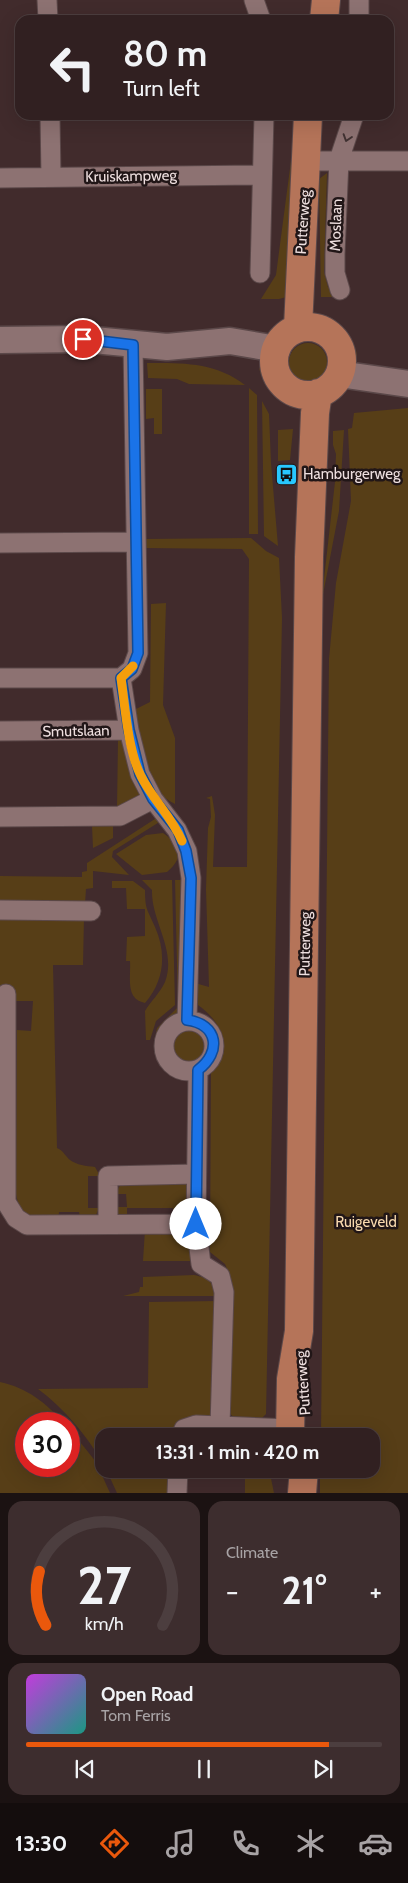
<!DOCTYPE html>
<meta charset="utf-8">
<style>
:root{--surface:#312021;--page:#3d2d2e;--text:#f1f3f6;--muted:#a8a3a5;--line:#4c3e3f;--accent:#ea580c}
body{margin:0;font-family:Cabin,sans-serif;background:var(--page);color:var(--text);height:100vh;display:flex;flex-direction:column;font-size:19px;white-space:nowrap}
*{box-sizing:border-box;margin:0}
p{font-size:16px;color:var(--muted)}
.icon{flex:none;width:28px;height:28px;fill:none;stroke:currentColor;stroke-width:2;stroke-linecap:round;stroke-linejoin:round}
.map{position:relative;height:1493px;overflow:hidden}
.drawer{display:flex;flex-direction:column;gap:8px;padding:8px;background:#1b1212;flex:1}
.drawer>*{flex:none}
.top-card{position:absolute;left:15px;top:15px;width:379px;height:105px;border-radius:15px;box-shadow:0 5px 20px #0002,0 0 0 1px var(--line);background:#312021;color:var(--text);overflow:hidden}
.speed{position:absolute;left:15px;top:1412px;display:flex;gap:10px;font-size:25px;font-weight:700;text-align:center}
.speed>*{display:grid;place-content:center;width:65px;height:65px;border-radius:50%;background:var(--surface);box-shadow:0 5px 20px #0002,0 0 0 1px var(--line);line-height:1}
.speed .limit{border:8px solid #d22;background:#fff;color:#111}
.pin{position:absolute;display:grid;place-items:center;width:42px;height:42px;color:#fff;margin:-21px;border:2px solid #fff;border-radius:50%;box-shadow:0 1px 5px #0007}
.me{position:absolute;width:55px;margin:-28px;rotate:0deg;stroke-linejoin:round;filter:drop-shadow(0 0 4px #0008)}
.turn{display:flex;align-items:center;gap:18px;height:105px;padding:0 25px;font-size:22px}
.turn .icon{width:65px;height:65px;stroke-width:2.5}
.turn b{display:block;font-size:35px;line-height:42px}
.big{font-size:38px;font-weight:800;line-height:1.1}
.drawer .tile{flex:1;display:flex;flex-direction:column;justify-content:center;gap:8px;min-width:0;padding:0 18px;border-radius:15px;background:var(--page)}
.drawer .dial{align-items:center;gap:0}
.dial svg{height:130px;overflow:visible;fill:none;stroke:var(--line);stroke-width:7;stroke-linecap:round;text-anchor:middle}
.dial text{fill:var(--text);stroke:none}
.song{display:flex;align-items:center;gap:15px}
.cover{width:60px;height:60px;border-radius:8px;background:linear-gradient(135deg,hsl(290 70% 55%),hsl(170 70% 35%))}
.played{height:5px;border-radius:2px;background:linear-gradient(90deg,var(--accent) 85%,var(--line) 85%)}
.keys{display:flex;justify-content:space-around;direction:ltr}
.heat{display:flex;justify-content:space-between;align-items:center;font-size:28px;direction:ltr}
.drawer .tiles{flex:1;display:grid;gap:8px;grid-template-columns:1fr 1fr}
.tile:last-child{grid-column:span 2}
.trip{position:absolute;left:95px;top:1428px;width:285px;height:50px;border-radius:15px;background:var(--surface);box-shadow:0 5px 20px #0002,0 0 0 1px var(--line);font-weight:800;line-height:50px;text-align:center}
.menu{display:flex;height:80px;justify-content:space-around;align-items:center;background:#140d0d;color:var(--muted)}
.menu .icon{width:35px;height:35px}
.menu .current{color:var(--accent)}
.menu b{font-size:22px;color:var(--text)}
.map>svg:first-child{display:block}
</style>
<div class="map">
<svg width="408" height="1493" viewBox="0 0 408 1493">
<rect width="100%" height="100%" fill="#412b2c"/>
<path fill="#573e17" d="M297,115L294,295L279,299H261L276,275Z
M327,173L324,272L328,287L335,297H321L319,179Z
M323,316C343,317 343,340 356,350L357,356L343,347Z
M289 362a19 19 0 1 1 38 0a19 19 0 1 1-38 0Z
M147,363C183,363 215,362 245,385L189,384L177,379L148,378Z
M259,368C275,377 288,392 294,408C274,399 265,389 259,368Z
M249,388L257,395L258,534H249Z
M146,389H162V434H154V418L146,419Z
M262,401L269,414L271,463L278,546L264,536Z
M408,408V1493H320V1469H371V1436H321L329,659L336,583L351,501L348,429L352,428L354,413Z
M293,429L290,460L278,461V430Z
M344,430L339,511L321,605L335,482L336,454L333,445V431Z
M251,538L266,551L279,558L282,618L266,1414L262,1418L236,1419L229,1413L232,1281L225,1264L210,1252L211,1068C233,1044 221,1022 198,1005L195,983L209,987L206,889L208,828L211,817L210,799L206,798L212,796L215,815L213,867H247L249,559L242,549L144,548V539Z
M166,603L163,705L175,738V804C164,798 154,791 148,780C140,765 137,727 136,709L150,702L151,604Z
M118,739H126L144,796L117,810Z
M158,817L161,821L113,851L112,857L129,875L93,871V888L86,889L85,904H0V876L82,877V872L87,871V863Z
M92,826H113V838L93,848Z
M163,833C180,845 185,857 167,872L142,875L116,854L146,835Z
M142,880H172L175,1005L156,1021L150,1040H146L145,1011C151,1001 160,993 165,982C177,950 151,921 152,890Z
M175,880H181L182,1010L166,1025L160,1037L155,1038L157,1028L178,1007Z
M112,881H133L145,890C145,911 148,910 155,927C167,954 164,981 145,1003C125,999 131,978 130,961H126L127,937L145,936V909H127L126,888H112Z
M0,917H84L83,965H53L57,1148C64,1151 65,1156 70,1160C77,1165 86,1166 95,1167L100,1176H88V1208H99L95,1217L80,1218L79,1212H59L58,1220L25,1215L19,1207L16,1194L17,1030L31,1031L33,1001H15L0,992Z
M172 1046a16 16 0 1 1 32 0a16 16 0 1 1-32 0Z
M188,1183L193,1214L174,1217L173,1208H127V1219C120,1217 117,1214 115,1207H127L126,1194H115L121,1184Z
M145,1230L187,1232L192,1238V1261H143Z
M194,1275C208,1278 213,1281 217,1296H123L139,1292L140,1287H143V1277Z
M218,1301L212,1414L173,1436H104V1465C88,1437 64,1408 38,1389L148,1388L149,1302Z
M0,1382C28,1388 46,1403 65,1424H26V1466H69V1428L96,1462L110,1493H0Z
M106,1469H171L169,1493H117Z
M245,1469H269L274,1493H245Z"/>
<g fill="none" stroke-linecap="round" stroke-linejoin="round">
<defs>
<path id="street" d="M47,0L48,20
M254,0L261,20
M359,20V0
M50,115L51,177
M316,161H408
M0,178L262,175
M260,273L264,115
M340,290L335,273V254L339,160L354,115
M0,543L136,542
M0,678H121L132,669L138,653L133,345
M129,730L140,774L153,799L177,830L187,851L191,878L187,1020
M0,731L129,730L121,678
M0,817L120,816L153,799
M0,910L91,911
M6,994V1202L16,1218L27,1225L196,1224
M164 1046a25 25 0 1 1 50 0a25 25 0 1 1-50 0Z
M198,1070L196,1224L201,1264L220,1276L224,1292L220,1426
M108,1224V1176L196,1174
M181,1436L184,1429L196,1425L290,1429
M177,1493L178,1469"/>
<path id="secondary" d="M0,340L83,339L167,347L230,341L277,349
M339,374L408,384"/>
<path id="primary" d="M324,20L326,0
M274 361a34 34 0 1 1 68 0a34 34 0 1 1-68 0Z
M298,328L308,115
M290,1436L291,1379L299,1331L309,557L315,413L318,393
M302,1493L304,1469"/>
</defs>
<use href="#street" stroke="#5b4849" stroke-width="21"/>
<use href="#secondary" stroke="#5b4849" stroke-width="29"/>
<use href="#primary" stroke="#5b4849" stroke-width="30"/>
<use href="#street" stroke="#8d7272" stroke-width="19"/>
<use href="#secondary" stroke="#8d7272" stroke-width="26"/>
<use href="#primary" stroke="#b57459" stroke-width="28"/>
</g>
<defs><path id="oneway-chevron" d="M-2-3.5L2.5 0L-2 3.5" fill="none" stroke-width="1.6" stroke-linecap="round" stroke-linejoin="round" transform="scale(1.25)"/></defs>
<use stroke="#413232" href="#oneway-chevron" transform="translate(347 138) rotate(108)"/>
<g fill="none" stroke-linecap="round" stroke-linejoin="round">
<defs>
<path id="route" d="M83,339L133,345L138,653L132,669L121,678L129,730L140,774L153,799L178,830L186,851L191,878L187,1020C218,1024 222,1052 198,1070L196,1224"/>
</defs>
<use href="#route" stroke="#114b97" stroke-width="12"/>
<use href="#route" stroke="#1a73e8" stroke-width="9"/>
<path stroke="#f59e0b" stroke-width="9" d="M133,666L121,678C125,706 128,751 141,776C152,799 172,817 182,841"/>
</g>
<defs>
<symbol id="bus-square" viewBox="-11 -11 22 22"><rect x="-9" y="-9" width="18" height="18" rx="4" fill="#28c8ff" stroke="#211617"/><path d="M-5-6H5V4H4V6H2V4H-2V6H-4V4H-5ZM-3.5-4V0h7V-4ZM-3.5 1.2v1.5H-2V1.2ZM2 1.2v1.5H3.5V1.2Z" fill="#111"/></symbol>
</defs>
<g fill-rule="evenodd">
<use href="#bus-square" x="274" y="462" width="25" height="25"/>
</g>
<g text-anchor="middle" stroke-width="5" stroke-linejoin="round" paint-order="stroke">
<g font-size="15" fill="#eedfdf" stroke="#211617">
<text transform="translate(131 176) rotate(-1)" y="5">Kruiskampweg</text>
<text transform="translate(303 222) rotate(-86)" y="5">Putterweg</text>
<text transform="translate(336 225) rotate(-88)" y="5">Moslaan</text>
<text transform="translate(76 731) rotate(-1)" y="5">Smutslaan</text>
<text transform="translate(305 944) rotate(-89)" y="5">Putterweg</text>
<text transform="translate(303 1383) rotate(-94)" y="5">Putterweg</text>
</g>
<g font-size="15" fill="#eedfdf" stroke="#211617" text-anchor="start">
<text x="303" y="479">Hamburgerweg</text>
</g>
<g font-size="15" fill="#f8d9ae" stroke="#211617">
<text x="366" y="1227">Ruigeveld</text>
</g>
</g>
</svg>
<div class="speed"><div class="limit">30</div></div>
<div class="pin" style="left:83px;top:339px;background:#d93025"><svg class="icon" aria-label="arrive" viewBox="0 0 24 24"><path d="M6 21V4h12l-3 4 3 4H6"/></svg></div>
<svg class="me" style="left:196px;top:1224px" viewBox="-20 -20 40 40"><circle r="19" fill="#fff"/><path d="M0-13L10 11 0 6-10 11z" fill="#1a73e8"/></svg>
<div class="trip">13:31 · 1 min · 420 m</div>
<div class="top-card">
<div class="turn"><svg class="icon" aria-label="left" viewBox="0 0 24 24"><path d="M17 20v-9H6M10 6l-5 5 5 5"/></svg><div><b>80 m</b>Turn left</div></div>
</div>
</div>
<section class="drawer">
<div class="tiles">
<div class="tile dial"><svg viewBox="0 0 100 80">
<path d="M14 69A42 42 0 1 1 86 69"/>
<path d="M14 69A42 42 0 0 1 10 36" stroke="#ea580c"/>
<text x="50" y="56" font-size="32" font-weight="700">27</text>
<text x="50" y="72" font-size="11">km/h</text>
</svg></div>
<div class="tile"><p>Climate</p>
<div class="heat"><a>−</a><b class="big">21°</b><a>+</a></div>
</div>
<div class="tile">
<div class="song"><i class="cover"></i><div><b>Open Road</b><p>Tom Ferris</p></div></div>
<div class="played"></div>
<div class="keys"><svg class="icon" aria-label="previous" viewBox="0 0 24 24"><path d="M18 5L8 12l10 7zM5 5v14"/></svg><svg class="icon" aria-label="pause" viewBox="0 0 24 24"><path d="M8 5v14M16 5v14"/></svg><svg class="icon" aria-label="next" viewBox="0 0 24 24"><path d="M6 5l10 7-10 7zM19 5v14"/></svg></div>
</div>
</div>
</section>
<nav class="menu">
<b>13:30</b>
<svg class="icon current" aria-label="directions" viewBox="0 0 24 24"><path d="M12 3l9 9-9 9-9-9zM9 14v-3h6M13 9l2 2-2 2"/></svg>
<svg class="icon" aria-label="music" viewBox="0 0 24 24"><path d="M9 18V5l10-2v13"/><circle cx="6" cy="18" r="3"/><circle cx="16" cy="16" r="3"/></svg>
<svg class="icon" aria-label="phone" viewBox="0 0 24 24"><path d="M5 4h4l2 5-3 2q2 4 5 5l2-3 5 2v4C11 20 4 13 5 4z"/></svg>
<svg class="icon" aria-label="climate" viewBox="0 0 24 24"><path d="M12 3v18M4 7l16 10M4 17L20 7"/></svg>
<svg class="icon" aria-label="car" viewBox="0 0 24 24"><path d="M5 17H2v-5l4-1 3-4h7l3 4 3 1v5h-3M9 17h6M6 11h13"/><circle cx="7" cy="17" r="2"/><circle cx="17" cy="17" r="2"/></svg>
</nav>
